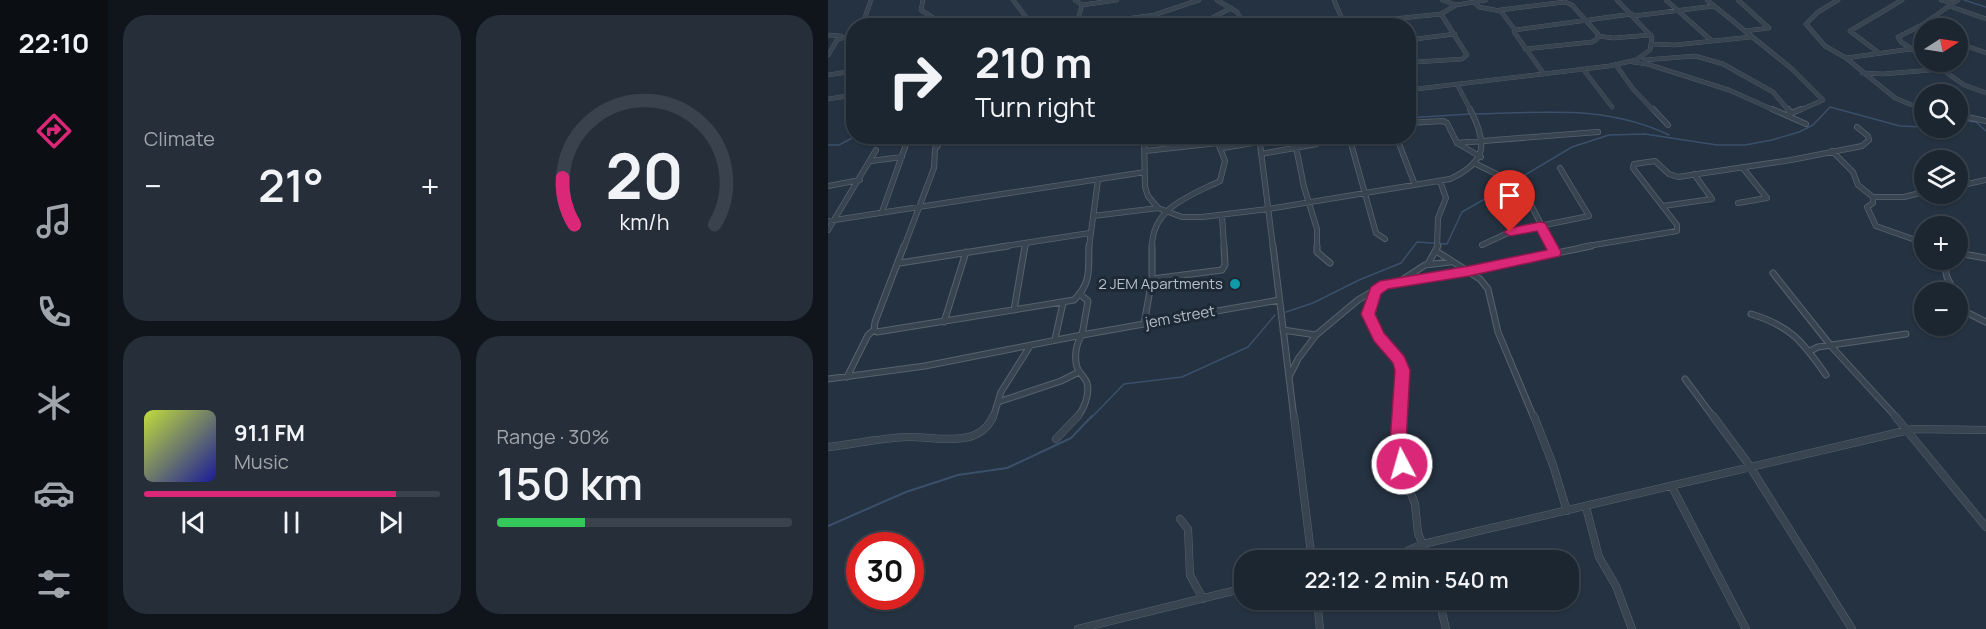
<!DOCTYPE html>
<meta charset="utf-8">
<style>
:root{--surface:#1c2631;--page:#252e39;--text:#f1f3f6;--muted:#a0a5ab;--line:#3a434d;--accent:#db2777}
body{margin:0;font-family:Manrope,sans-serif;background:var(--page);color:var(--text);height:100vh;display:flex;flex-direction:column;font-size:22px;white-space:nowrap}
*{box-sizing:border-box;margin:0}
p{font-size:20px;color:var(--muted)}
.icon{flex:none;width:33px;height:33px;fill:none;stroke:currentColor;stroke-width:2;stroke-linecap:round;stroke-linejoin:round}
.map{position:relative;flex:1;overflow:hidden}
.panel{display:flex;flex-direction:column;gap:15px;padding:15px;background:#0f151b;width:720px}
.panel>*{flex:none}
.hud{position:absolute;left:18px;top:18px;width:570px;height:126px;border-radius:24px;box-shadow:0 2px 4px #0004,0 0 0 2px var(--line);background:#1c2631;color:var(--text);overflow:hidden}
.needle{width:39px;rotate:78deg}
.fabs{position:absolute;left:1086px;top:18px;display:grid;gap:12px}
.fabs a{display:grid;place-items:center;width:54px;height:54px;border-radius:50%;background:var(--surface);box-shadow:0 2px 4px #0004,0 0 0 2px var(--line);font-size:30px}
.speed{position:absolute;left:18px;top:532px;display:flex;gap:12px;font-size:30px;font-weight:700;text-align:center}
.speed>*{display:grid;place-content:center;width:78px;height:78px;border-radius:50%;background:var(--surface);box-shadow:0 2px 4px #0004,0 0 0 2px var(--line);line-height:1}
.speed .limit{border:9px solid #d22;background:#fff;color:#111}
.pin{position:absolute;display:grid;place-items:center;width:51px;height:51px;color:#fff;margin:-62px -26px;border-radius:50% 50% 50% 0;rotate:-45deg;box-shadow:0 0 6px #0007}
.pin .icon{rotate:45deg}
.me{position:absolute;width:66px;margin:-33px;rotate:354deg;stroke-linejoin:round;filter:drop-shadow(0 0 4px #0008)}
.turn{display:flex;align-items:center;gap:21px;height:126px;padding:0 30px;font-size:27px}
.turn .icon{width:78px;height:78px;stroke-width:2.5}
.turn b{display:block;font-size:42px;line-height:51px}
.big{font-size:45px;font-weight:600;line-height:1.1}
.panel .widget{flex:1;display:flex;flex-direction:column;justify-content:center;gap:9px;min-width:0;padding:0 21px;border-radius:24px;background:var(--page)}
.panel .dial{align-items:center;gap:0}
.dial svg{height:156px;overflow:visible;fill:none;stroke:var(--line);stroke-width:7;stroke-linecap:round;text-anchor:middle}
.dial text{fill:var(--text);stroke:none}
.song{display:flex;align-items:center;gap:18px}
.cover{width:72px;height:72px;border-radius:9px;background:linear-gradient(135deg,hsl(70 70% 55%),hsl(240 70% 35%))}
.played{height:6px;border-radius:3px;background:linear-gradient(90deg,var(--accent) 85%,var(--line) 85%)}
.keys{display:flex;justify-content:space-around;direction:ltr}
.heat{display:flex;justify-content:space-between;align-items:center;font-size:33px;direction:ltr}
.charge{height:9px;border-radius:4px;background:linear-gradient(90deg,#34c759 30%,var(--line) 0)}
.panel .tiles{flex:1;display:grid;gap:15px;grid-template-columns:repeat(2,1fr)}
.trip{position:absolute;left:406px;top:550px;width:345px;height:60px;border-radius:24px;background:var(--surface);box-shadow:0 2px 4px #0004,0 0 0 2px var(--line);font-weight:600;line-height:60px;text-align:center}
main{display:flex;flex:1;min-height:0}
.dock{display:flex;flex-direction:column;width:108px;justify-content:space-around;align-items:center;background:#0b0f14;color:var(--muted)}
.dock .icon{width:42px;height:42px}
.dock .on{color:var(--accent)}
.dock b{font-size:27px;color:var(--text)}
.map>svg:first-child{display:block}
</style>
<main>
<nav class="dock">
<b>22:10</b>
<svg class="icon on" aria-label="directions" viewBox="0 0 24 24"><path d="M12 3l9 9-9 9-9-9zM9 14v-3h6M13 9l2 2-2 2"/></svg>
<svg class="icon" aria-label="music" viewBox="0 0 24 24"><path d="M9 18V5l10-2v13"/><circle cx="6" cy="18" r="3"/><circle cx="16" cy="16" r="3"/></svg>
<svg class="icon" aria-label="phone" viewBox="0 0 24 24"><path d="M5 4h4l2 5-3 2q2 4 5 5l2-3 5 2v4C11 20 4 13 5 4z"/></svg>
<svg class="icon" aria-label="climate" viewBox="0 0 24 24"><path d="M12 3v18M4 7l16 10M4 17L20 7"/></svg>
<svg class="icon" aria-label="car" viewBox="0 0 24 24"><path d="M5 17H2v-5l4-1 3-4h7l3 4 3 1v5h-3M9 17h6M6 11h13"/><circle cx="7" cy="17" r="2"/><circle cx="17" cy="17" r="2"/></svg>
<svg class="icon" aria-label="filters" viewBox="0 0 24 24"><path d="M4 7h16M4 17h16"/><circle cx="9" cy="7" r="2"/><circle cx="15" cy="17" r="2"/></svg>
</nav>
<section class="panel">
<div class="tiles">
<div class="widget"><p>Climate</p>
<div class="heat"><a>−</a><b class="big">21°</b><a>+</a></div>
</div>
<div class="widget dial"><svg viewBox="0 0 100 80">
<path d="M14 69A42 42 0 1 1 86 69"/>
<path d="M14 69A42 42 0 0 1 8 45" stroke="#db2777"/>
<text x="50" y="56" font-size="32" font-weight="700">20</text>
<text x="50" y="72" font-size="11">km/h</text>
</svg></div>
<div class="widget">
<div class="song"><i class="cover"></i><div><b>91.1 FM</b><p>Music</p></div></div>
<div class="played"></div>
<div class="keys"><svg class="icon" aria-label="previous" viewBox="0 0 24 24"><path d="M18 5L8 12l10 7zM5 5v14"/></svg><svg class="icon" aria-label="pause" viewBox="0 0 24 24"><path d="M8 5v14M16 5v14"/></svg><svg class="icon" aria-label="next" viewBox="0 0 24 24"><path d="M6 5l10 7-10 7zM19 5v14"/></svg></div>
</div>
<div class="widget"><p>Range · 30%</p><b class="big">150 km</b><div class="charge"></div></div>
</div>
</section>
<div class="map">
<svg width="1158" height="629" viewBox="0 0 1158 629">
<rect width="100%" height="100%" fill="#253241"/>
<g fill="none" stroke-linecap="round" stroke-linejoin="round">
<path stroke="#3a506a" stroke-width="1.5" d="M1136,0L1158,7
M646,114C715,113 777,104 841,135
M580,118L641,114
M1130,120L1148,122L1158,131
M0,145H11L28,136
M687,181L744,147L781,135L817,134L889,145H917L944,140L971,132L985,125L1002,107L1072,126L1096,127
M458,312L485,303L531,280L573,263L589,242L619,244L634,212L683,184
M263,418L296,384L354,377L420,347L447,315"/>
<path stroke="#3a506a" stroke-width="2" d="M0,526L78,492L130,475L179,468L243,438L264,416"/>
<defs>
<path id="minor-far3" d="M95,0L93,10L107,19L142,26
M185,0L205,26
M247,0L254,5L248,26
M389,0L409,12L417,26
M506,0L517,26
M614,0L628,5
M838,0L884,41
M879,0L964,69L995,100L970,111
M910,0L941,28L917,31
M1010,0L990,12L978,24L997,46L1018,58L1067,98L1096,110
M1113,0L1125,3
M646,2L651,7L672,11
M254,5L289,0
M1121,6L1158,19
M613,14L628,5L658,0
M806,16L886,6
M517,24L613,14L639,55L634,59L589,62L580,57
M34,26L43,0
M248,26L326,15L371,0
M382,26L386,22L384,18L403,8
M687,30L672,10L737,2L744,5L770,34L769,39L764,42L697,49
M0,35L13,36
M770,36L785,38L823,35
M580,40L627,34
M1130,43L1158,53
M825,44L847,45L923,37
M1130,51L1135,55
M1051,53L1022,31L1074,0
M0,55L9,40L26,34
M1096,57L1073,42L1070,37L1094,25L1130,0
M1018,58L1083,49
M816,60L867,56L895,64L945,92L961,111
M805,62L819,64L901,90L948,111
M1104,62L1136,85L1158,93
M788,65L805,89L826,111
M755,69L784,107
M1034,73L1055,74L1116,69
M716,74L686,32L687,30L804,14
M0,75L26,71
M630,86L643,111
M580,90L781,66L808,60L822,50L824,37L789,0
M0,99L26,95"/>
<path id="minor-far2" d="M825,109L840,125
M944,109L978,124
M960,109L963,113
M1094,109L1096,110
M959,115L973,109
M1130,115L1158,121
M580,123L615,121L619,123L629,143L653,157
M316,136L317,187L320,196L330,208L354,217H374L440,209L622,179C659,162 660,144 642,109
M431,136L445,247
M568,136L587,185
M522,140L548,233L557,239
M629,143L770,132
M468,147L476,187L489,229V247
M395,148L431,142
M317,151L390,143L397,161L392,181C361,196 324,208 324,247
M1004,151L1025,172L1030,185L1045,197H1076L1096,192
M433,154L489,144
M43,161L74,157
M648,164L693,186L725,247
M0,186L32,180
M1130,186L1158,180
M1045,197V203L1039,207L1048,226L1096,243
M910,203L939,198L914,167
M835,206L884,199L866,174
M54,212L81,136
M394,215L396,247
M265,216L330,208
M0,221L317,172
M0,230L48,150
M654,245L682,232L761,216L732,168
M76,247L106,168L107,149L118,136
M171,247L262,233
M197,247L198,243
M261,247L270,180
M609,247L610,218L618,198L612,181
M754,247L849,231V225L805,168L806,164L827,161L841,174L850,177L963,160L1034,146L1041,140L1040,136L1029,127"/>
<path id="minor-far1" d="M76,246L47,322L46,330L49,332L246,300C264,282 260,270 261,246
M445,246L466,418
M489,246V252L502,263
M724,246L727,252
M608,251L652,279L660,289L670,332L706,418
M1130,253L1158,258
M72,263L180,246
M600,264L610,246
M945,273L1003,346L1069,418
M324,279L394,270L397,265L396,246
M574,280L597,265L622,262
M547,292L540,314L551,337L571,360L575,370L573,418
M1127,292C1122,283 1114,273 1120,263L1131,260L1130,255
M253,295L260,301L254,335L451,300
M1130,297L1140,313L1158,322
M186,310L197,246
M923,314C963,326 975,342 998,375
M116,322L138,252
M316,324L324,279V246
M455,330L488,335
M227,339L235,303
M982,351L990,347L1078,334
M19,377L40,335L46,330
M461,377L470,359L488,335L530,300L557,284L641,271L763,246
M0,379L97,366L254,335C248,343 246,357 249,367C251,373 257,377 259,383C262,394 256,410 248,418
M857,379L886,418
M170,402L233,381L251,372
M165,418L173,392L202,346"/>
<path id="minor" d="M466,416L484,561
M573,416L571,452L577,478L587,504L590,533L601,561
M706,416L725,465L739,511
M885,416L919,462L1024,629
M1067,416L1158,527
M228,439L250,416
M0,447C26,444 53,438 80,437C106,436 152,450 165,416
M844,487L918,629
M758,507L771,557L788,586L804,629
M352,519L360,529L362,575L375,599
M534,561L575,553L595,544L1085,429L1158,430
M489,600L492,629
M611,600L618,629
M250,629L417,588"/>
</defs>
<use href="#minor-far3" stroke="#57626e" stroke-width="4.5"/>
<use href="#minor-far2" stroke="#57626e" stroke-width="6"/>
<use href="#minor-far1" stroke="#57626e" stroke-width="7"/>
<use href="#minor" stroke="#57626e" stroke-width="8"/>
<use href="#minor-far3" stroke="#394451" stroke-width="4"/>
<use href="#minor-far2" stroke="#394451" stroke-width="4.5"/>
<use href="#minor-far1" stroke="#394451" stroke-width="5"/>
<use href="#minor" stroke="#394451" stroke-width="7"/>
</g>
<path fill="#db2777" stroke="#8e194d" stroke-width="1.5" d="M712,222L717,223L733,252L732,256L641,276L560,289L553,294L547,314L556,333L576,356L582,370L578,443L582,464L580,469L574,471L568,469L562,443L567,370L565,363L546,341L533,314L543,287L552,281L641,266L719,250L709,231L682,236L676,232L682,228Z"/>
<circle fill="#0f9aa8" stroke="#1e2936" stroke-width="2" cx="407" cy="284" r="6"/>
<g text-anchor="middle" stroke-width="6" stroke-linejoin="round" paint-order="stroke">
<g font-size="15" fill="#b6bfcb" stroke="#1e2936" text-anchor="end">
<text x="395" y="289">2 JEM Apartments</text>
</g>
<g font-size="15" fill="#b6bfcb" stroke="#1e2936">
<text transform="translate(352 317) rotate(-10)" y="5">jem street</text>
</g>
</g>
</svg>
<div class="fabs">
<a><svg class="needle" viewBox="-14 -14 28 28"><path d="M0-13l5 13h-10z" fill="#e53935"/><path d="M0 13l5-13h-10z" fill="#a0a5ab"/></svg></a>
<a><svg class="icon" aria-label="search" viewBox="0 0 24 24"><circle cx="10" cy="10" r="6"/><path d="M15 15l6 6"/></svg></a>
<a><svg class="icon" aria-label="layers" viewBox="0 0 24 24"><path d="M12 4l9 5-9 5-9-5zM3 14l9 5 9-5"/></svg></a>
<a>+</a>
<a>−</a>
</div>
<div class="speed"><div class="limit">30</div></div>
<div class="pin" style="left:682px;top:232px;background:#d93025"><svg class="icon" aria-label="arrive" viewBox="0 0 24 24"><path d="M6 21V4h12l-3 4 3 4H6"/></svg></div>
<svg class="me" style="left:574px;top:464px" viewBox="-20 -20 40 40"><circle r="17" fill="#db2777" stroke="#fff" stroke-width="3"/><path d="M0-11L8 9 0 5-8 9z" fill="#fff"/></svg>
<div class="trip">22:12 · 2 min · 540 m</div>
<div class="hud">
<div class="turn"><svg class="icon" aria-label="right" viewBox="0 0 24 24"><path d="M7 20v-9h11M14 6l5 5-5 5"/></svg><div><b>210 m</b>Turn right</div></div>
</div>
</div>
</main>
